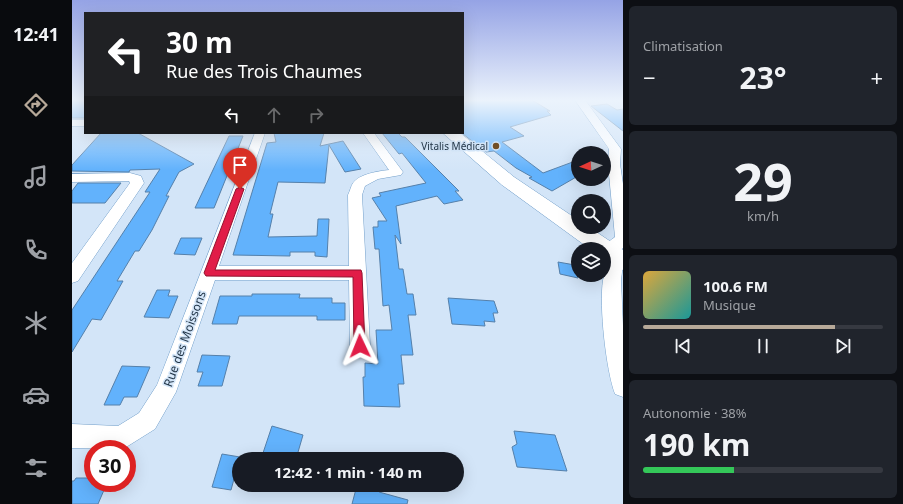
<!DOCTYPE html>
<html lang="fr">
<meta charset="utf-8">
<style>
:root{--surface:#171b24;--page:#20242c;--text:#f1f3f6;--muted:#9ea1a6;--line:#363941;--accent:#b7a999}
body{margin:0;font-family:"Noto Sans",sans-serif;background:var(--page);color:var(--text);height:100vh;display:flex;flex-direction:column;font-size:15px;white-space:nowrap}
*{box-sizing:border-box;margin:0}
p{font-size:13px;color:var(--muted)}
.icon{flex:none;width:22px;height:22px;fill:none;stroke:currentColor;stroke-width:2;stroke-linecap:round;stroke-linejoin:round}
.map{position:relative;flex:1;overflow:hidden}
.drawer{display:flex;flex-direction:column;gap:6px;padding:6px;background:#0d0f14;width:280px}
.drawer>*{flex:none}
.banner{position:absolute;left:12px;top:12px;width:380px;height:122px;border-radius:0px;box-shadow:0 4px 16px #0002;background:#202124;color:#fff;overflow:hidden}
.needle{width:26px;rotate:267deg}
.buttons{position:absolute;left:499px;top:146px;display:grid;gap:8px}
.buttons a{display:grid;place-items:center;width:40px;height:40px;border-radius:50%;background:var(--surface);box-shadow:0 4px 16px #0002;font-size:20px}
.speed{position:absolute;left:12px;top:440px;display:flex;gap:8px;font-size:20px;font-weight:700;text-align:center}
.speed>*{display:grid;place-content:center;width:52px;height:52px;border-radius:50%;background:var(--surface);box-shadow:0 4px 16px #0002;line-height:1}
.speed .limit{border:6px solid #d22;background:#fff;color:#111}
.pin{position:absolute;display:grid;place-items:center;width:34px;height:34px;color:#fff;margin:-41px -17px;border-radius:50% 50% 50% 0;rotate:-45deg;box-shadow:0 0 4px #0007}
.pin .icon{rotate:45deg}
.me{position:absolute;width:44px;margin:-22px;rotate:358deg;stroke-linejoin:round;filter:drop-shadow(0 0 3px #0008)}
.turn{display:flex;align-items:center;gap:14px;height:84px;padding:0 16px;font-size:18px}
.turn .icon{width:52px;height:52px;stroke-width:2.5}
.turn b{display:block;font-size:28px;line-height:34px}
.lanes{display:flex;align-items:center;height:38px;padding:0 16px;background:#0003;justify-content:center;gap:20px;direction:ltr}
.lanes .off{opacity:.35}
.big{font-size:30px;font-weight:700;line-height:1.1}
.drawer .card{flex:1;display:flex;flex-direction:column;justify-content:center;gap:6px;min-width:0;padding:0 14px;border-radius:6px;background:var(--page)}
.drawer .dial{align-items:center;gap:0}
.dial b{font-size:52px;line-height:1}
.song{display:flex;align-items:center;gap:12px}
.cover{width:48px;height:48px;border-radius:6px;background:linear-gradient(135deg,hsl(40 70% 55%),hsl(180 70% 35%))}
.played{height:4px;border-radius:2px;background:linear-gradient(90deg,var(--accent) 80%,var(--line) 80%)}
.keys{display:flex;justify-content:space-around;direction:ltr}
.heat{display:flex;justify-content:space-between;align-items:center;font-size:22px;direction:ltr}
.charge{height:6px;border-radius:3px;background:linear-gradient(90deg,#34c759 38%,var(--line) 0)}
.trip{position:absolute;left:160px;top:452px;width:232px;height:40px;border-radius:20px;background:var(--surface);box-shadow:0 4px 16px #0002;font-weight:700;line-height:40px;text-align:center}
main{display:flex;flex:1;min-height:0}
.tabs{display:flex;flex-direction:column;width:72px;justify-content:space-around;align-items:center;background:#090b0e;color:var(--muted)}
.tabs .icon{width:28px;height:28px}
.tabs .on{color:var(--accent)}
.tabs b{font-size:18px;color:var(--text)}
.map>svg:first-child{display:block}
</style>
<main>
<nav class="tabs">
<b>12:41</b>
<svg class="icon on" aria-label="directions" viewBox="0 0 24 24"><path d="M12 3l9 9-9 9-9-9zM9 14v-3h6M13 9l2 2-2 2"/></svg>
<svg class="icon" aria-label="music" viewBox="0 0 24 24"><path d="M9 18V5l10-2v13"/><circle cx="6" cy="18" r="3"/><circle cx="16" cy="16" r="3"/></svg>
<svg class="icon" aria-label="phone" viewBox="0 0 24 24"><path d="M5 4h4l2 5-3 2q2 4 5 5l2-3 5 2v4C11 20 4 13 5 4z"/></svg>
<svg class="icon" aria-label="climate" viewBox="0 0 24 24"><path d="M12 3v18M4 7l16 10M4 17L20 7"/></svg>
<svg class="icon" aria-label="car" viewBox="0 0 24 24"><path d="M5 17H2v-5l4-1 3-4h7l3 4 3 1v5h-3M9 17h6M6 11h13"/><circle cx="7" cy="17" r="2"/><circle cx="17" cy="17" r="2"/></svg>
<svg class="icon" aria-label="filters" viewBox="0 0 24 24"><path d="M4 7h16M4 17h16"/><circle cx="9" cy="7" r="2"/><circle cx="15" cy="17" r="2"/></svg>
</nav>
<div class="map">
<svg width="551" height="504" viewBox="0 0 551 504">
<rect width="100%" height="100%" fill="#d3e5f8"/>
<path fill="#62b2fc" stroke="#5580aa" d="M0,100H13V118H0Z
M391,100H460L478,111H475L479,115L438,127L452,136L430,142L471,173L506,160V176L480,191L457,178L460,177L444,168L422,151L414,152L391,134Z
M535,104L545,110L551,109V131L519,106Z
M29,133H66L122,164L107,172L94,196H97L80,230L67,251H63L45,281H51L29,320L20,319L0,352V310L78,192H73L88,169L58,170L57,172L0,171V165Z
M202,133H252L248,146L271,141L289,169L273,172L257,145L253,183L206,182L198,214H201L196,237L245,236L246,219H257L255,257L243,256V252H218V256L161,255L195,143L204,142Z
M310,133H326L330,137H333L387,191H383L391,200L372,204L365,196L324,206L329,244L323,235L327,269H331L335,294H341L344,315H336L341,355H329L332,384H326L328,407L292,406L291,377H293V363L306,364L304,330H320L317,305L311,306L307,249H303L301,227H306V221H315L300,198L309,196L307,193L354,183L330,153L327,154Z
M157,136H171L142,208H123Z
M6,183H49L33,203H0V191Z
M109,238H130L123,255L102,254Z
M486,262L503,265L506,278L488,274Z
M85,290H98L96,296H106L97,318L72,317Z
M180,294H228L227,298H260V303H273V320H245V316H167L165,324H140L148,296H180Z
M376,298L422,301L426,313H421L423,322L412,321L413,326L380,324Z
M130,355L158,356L150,386H126L131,372H125Z
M50,366L78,367L65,397H52L48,405H32Z
M200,426L231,435L224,459H189Z
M442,431L483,435L495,471L445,467L440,447L445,444Z
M150,454L168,457L159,490L140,487Z
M4,478H21V483H35L26,504H0V481H2Z
M286,485H307V492L336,500L335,504H280L284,489L285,490Z"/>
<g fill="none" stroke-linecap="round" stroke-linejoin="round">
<defs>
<path id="minor" d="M503,100H513L549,149L548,164L551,184V248L546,252L551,264L549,280L551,326V397L543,394C534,370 527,306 531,280C532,276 535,272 535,268C536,262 530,255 532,248C534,243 539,240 543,237L536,164L537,149Z
M0,120H13V126H0Z
M183,133H193L147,266H277L276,195C278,191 279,186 281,183C287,174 307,171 317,170L291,133H302L331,172L329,175L306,179L293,186L290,195L298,345L295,352L288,354L281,352L278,345L277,280H143L104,392L83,429L51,449L0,448V424L46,426L67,413L85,385Z
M58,173L69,176L72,183L6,281L0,283V263L58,183L57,181L0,182V174Z"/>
<path id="secondary" d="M371,133H388L442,177L506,220V227H517L551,250V270L543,267L532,259V249H518L430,185Z"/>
</defs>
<use href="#minor" stroke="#729fca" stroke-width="1"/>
<use href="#secondary" stroke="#729fca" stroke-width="1"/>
<use href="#minor" fill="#fff" fill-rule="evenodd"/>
<use href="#secondary" fill="#fff" fill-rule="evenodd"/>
</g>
<linearGradient id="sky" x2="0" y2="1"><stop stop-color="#95a3e5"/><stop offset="0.59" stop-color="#ebf3fc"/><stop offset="1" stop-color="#ebf3fc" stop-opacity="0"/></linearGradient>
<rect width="551" height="170" fill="url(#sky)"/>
<path fill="#e11d48" stroke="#92132f" d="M168,187L172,189L143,270H289L290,273L293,346L292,349L288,351L284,349L282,346L281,277L134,276L132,273L164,189Z"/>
<circle fill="#714f27" stroke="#d3e5f8" stroke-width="1.5" cx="424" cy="146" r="4"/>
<g text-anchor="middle" stroke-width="3" stroke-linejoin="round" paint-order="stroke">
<g font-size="10" fill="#233648" stroke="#d3e5f8" text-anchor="end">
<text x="416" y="150">Vitalis Médical</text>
</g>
<g font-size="12" fill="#233648" stroke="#d3e5f8">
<text transform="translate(113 339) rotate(-70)" y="4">Rue des Moissons</text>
</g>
</g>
</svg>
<div class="buttons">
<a><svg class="needle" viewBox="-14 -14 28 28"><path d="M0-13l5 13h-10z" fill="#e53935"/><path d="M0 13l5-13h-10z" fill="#9ea1a6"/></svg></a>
<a><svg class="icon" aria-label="search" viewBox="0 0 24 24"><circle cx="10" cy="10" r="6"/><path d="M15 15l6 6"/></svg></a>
<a><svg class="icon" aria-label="layers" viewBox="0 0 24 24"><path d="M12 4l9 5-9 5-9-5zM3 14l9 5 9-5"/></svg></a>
</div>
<div class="speed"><div class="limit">30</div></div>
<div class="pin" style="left:168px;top:189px;background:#d93025"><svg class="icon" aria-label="arrive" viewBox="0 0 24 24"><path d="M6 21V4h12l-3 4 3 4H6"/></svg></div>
<svg class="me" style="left:288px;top:346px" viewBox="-20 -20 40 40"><path d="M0-17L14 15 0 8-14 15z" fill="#e11d48" stroke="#fff" stroke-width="4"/></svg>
<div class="trip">12:42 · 1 min · 140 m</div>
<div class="banner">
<div class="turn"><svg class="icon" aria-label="left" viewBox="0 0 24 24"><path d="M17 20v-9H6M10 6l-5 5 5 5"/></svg><div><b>30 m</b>Rue des Trois Chaumes</div></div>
<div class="lanes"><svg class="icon" aria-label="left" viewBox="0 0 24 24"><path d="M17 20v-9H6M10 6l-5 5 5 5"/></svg><svg class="icon off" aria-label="ahead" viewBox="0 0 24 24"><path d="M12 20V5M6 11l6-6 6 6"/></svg><svg class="icon off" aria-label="right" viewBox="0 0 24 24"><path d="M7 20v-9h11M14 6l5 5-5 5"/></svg></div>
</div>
</div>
<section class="drawer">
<div class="card"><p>Climatisation</p>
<div class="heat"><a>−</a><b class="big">23°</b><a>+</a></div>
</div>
<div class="card dial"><b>29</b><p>km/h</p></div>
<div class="card">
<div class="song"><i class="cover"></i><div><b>100.6 FM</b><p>Musique</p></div></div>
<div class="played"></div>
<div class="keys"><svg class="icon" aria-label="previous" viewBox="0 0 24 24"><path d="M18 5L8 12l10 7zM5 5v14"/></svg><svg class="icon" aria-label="pause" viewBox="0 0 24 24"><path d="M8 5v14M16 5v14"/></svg><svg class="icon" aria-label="next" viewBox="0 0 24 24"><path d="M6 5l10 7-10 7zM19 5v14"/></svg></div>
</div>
<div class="card"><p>Autonomie · 38%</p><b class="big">190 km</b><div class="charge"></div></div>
</section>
</main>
